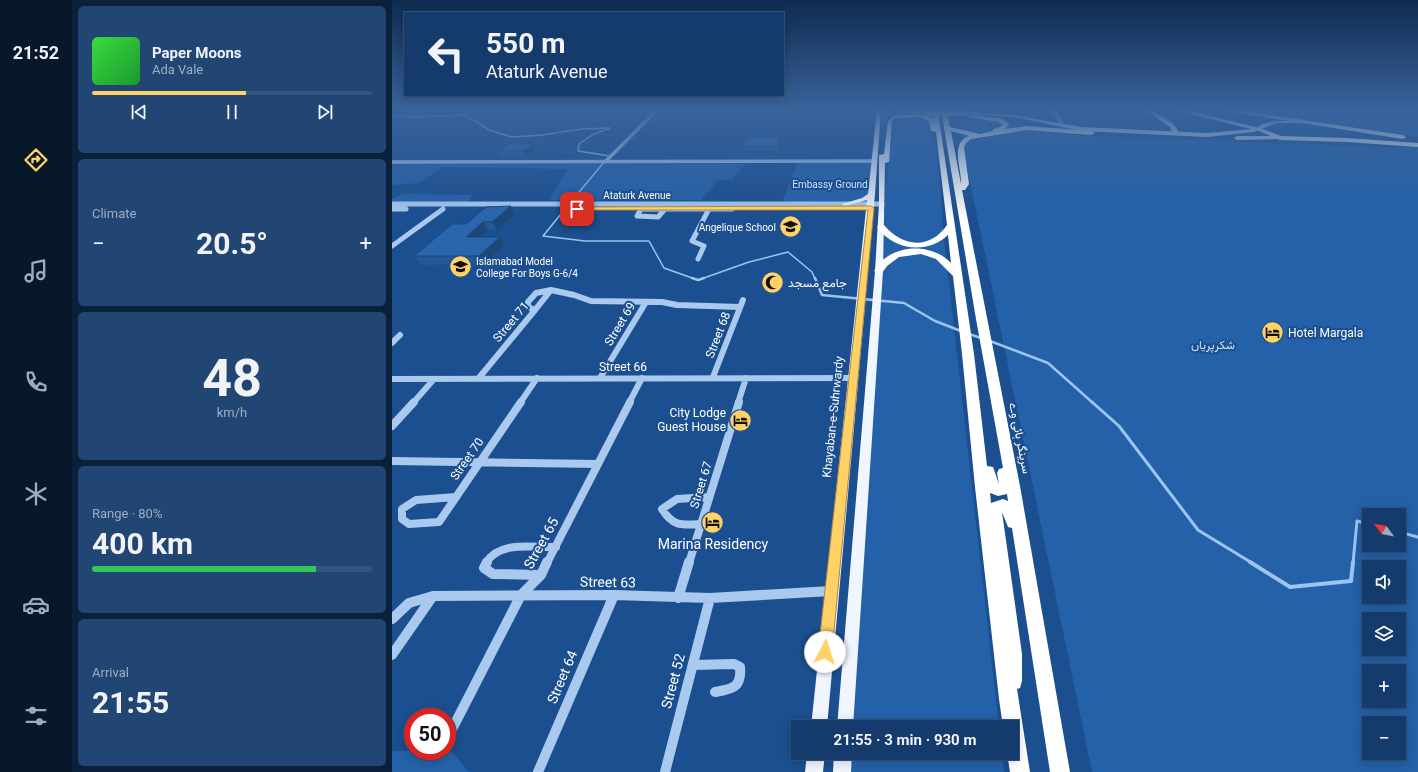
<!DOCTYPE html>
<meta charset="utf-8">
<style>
:root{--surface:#143b6b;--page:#214673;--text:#f1f3f6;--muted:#9dadc1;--line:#33557e;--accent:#ffd166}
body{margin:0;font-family:Roboto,Vazirmatn,sans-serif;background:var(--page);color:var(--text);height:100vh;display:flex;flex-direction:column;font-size:15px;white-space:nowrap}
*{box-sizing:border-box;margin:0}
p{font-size:13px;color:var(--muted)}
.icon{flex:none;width:22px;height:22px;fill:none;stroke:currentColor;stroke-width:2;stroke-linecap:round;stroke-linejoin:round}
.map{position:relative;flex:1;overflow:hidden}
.panel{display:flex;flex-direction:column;gap:6px;padding:6px;background:#0b203b;width:320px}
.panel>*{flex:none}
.banner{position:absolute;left:12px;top:12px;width:380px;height:84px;border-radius:0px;box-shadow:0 2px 10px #0003,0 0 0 1px var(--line);background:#143b6b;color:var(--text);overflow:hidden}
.needle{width:26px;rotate:302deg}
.tools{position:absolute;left:970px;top:508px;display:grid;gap:8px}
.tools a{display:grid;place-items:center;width:44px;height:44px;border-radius:0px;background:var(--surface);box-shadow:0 2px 10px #0003,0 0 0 1px var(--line);font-size:20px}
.speed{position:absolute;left:12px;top:708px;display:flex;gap:8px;font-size:20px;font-weight:700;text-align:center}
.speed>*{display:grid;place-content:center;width:52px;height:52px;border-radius:50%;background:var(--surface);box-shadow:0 2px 10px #0003,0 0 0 1px var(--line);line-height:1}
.speed .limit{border:6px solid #d22;background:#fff;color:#111}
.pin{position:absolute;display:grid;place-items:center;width:34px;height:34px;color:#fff;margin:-17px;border-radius:8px;box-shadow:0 2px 6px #0006}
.me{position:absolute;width:44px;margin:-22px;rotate:5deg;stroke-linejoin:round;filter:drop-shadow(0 0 3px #0008)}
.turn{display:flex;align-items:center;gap:14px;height:84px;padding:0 16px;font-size:18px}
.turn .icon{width:52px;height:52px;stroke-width:2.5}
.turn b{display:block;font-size:28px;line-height:34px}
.big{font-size:30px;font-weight:700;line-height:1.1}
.panel .card{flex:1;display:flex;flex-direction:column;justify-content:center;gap:6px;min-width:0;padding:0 14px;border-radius:6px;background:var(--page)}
.panel .dial{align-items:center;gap:0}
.dial b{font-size:52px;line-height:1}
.song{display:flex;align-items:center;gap:12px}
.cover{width:48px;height:48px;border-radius:6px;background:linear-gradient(135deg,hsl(120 70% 55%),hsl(130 70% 35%))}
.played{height:4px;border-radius:2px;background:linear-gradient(90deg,var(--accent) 55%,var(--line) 55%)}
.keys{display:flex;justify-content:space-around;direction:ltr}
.heat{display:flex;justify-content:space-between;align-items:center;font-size:22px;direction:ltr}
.charge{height:6px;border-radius:3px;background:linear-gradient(90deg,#34c759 80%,var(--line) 0)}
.trip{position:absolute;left:399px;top:720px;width:228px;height:40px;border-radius:0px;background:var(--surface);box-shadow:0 2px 10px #0003,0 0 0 1px var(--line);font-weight:700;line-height:40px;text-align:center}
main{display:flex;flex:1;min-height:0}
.tab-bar{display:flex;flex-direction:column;width:72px;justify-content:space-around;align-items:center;background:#08182b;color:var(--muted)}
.tab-bar .icon{width:28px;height:28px}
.tab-bar .active{color:var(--accent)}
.tab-bar b{font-size:18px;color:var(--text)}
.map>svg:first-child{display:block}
</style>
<main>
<nav class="tab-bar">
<b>21:52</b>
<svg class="icon active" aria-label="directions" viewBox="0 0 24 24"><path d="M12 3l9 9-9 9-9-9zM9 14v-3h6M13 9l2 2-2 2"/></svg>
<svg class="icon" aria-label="music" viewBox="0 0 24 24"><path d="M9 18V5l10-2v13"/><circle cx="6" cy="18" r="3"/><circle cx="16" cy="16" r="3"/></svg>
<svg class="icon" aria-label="phone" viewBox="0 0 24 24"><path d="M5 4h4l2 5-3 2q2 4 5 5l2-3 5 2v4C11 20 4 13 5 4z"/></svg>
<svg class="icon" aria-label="climate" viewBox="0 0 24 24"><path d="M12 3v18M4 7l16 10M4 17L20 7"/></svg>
<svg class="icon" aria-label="car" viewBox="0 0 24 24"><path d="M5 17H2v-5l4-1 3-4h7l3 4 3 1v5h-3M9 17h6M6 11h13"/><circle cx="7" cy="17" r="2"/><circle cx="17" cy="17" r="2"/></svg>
<svg class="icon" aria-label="filters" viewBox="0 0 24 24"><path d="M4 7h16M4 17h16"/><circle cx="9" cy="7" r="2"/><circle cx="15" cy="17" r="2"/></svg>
</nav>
<section class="panel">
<div class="card">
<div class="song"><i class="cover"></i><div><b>Paper Moons</b><p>Ada Vale</p></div></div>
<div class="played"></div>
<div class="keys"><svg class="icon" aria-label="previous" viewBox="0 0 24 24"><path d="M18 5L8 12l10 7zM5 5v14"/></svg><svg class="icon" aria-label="pause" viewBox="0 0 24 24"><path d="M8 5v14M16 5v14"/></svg><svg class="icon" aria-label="next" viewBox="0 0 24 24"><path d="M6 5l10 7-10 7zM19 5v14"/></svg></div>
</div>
<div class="card"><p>Climate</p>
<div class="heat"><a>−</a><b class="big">20.5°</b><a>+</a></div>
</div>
<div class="card dial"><b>48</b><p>km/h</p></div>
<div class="card"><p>Range · 80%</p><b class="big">400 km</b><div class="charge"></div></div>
<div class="card"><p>Arrival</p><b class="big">21:55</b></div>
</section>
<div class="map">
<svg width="1026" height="772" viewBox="0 0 1026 772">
<rect width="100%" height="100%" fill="#1b4f8f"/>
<path fill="#2461a8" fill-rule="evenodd" d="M506,110H533V115L537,120L538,133L545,149L552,239L607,727H459L489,272L494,182L500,135L504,124Z
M845,110H1026V136L885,118Z
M604,119L692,136L1010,148L1007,146L1026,147V772H700L576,172L569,126L577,120ZM977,515H1007V545H977ZM977,567H1007V597H977ZM977,619H1007V649H977ZM977,671H1007V701H977ZM977,723H1007V753H977Z
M405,163H481L475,206H389Z
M0,164H353L340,180H326L309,200H158L175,169L51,167L26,183L0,185Z
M10,194L81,195L76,202H0V199Z
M55,750H58L77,772H0V751H55Z
M457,753H610L612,772H456Z"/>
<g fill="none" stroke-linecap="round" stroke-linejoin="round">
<path stroke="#9cc4f0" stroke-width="1.5" d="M0,115L19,117L73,115L97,130L120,137L150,135L189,129L218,128L200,135L187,144L186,151L218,156
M178,203L213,161
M169,214L151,236L193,241H257L272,268L303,279
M309,279L357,262L396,252L420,272L423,279"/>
<path stroke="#9cc4f0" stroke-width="2.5" d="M300,278L306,280L312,278
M423,278L430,295L512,303L543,321L569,331
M577,334L589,338
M598,341L656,363L701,403"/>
<path stroke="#9cc4f0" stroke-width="3" d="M700,402L727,426L806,530L860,563
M1007,532L1026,537
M961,563L965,521L977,524"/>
<path stroke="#9cc4f0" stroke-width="4" d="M858,562L898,587L959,581L961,562"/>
<path stroke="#3d69a0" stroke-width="5.5" stroke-dasharray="5.5 2.5" stroke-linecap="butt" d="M493,121L494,110"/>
<path stroke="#a9c9ee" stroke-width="3.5" d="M662,110L671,126
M0,162L483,161
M213,162L265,110"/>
<path stroke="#a9c9ee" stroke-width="5" d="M0,204H490
M0,209H14
M249,209L245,216L266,217L273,209
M250,209H340
M0,246L51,209
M306,259L312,246L300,241L317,209"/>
<path stroke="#a9c9ee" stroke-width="6" d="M159,290L182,295L199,301L270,302L285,305L348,307
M159,290L143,310L136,307V302L144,293Z
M0,343L8,335
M321,377L351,300
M208,378L254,302
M0,379L461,378
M86,379L143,310
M21,403L42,379
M128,403L145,378
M237,403L250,378
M346,403L354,378"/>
<path stroke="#a9c9ee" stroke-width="8" d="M0,426L22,402
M0,461L206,464
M64,497L24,500L10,509V519L17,524L47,522L129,402
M309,524C290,525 281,527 270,509L285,499L317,497
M94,563C107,540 142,548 164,547
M155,563L238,402
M297,563L347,402"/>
<path stroke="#a9c9ee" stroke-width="10" d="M95,562L92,568L101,574L149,575
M286,598L297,562
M0,619L17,603L41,596L222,595L318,598L439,591
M0,655L41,596
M301,665L342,664L348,667C350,688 340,689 323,692
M55,739L129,595L149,575L155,562
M146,772L222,595
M273,772L318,598"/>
<path fill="#f0f6ff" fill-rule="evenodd" d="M485,110H489L483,194L435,727H419L475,200L453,206L450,204L470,198L476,194Z
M574,112L621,115L690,127L815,133L861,129L873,123L884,121H914L916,122L914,123H884L862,132L815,137L690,131L621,117L572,114Z
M504,115H536L538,116L536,117L503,118L500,121L497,162L493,163L491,271L461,727H445L483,271L487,204V155L492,154L496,121Z
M888,136L890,137V139L845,140L842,138L845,136Z
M415,753H433L431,772H413Z
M442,753H460L459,772H441Z"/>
<path fill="#fff" fill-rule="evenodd" d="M510,110H522L529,113L526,115Z
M549,110H555L558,127L588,134L601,131V129L608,127L611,124L606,122L577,117V115L608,118L617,124L613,129L635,126L700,131L703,133L700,135L635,130L579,139L574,143L572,147L577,184L573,190H570L628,486L678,772H658L620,528L616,527L610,512L630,654V681L628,688L625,689L638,772H618L615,753H620V727H611L607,699L583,487L570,354L561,276L544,259L529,254L507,257L495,266L490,273L487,274L482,271C497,244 538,241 559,263L556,235C535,255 501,250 485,227L489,225H492C510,247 538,250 555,225L544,132L539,131L537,121L525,116L528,114L542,119L541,113L546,112L582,354L595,466L601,467L607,484L605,473L607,469L611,468L584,319ZM559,131L578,136C557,141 570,169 569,184ZM598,493L606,496L615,494L616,501L611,499L599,503Z
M753,110C765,110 779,121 786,130L785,135H781L778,127Z
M783,110H795L871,129L889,136L955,138L1026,143V147L955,142L888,140L867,131Z
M828,110H845L1011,135L1014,137L1011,139Z"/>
<path stroke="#f0f6ff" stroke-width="5.5" d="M535,113H574"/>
</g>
<path fill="#245895" d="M338,110H359L355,116H345L339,114Z
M379,110H435L433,115H422L421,116H380Z
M390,142L387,151H353L352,146Z
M144,149L134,157H110L107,151Z
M119,206L123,214L105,230H96L88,237H108L112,245L92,264L28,265L22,256L74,224Z"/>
<path fill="#1d4779" d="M354,110H359L355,116Z
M0,117L3,122L0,124Z
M389,137L390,142L387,151L386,146Z
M141,144L144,149L134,157L131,151Z
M119,206L123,214L105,230L100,222Z
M91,222L96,230L79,245L74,237Z
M108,237L112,245L92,264L87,256Z"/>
<path fill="#2a66ad" stroke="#1d4779" d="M357,137H389L386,146H352Z
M118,144H141L131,151H107Z
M119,206L100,222H91L74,237H108L87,256H22L60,224H74L94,207Z"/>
<linearGradient id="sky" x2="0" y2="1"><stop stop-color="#0f2b4f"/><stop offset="0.5" stop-color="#39639b"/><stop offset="1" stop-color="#39639b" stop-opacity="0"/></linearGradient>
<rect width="1026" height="218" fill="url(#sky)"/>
<path fill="#ffd166" stroke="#a68842" d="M479,206L482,208L440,652L438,656L433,658L428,656L426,652L476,210H185L182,209L185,207Z"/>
<defs>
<symbol id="school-disc" viewBox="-11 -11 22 22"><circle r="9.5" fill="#ffd166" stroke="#1b4f8f"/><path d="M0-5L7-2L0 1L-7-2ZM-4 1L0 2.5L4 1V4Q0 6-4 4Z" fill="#111"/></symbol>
<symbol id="university-disc" viewBox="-11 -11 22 22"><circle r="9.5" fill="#ffd166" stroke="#1b4f8f"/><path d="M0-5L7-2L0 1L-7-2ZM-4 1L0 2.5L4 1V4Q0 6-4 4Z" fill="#111"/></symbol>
<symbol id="mosque-disc" viewBox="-11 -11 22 22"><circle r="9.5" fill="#ffd166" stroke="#1b4f8f"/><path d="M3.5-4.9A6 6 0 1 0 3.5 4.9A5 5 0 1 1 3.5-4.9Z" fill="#111"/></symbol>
<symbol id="hotel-disc" viewBox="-11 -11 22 22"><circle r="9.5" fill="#ffd166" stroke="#1b4f8f"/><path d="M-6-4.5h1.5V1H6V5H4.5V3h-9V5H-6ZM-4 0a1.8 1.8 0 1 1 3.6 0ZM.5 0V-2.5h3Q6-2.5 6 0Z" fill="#111"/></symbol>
</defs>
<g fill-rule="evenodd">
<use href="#school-disc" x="386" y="214" width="25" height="25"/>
<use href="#university-disc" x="56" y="254" width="25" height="25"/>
<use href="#mosque-disc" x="368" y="270" width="25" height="25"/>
<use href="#hotel-disc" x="868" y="320" width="25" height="25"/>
<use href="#hotel-disc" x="336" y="408" width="25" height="25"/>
<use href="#hotel-disc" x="308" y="510" width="25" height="25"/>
</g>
<g text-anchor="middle" stroke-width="4" stroke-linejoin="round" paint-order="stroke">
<g font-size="10" fill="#cfe3fa" stroke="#1b4f8f">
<text x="438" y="188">Embassy Ground</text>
</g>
<g font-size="10" fill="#fff" stroke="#1b4f8f">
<text x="245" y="199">Ataturk Avenue</text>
</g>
<g font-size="10" fill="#fff" stroke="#1b4f8f" text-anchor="end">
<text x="384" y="231">Angelique School</text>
<text x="84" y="265" text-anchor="start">Islamabad Model<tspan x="84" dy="12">College For Boys G-6/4</tspan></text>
</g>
<g font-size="12" fill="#fff" stroke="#1b4f8f" text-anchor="start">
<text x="396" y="287">جامع مسجد</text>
<text x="896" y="337">Hotel Margala</text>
<text x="334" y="417" text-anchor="end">City Lodge<tspan x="334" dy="14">Guest House</tspan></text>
</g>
<g font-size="12" fill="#fff" stroke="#1b4f8f">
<text transform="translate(119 322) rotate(-50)" y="4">Street 71</text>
<text transform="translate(228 324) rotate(-59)" y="4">Street 69</text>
<text transform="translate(326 335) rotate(-69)" y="4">Street 68</text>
<text x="231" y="371">Street 66</text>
<text transform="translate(441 417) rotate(-84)" y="4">Khayaban-e-Suhrwardy</text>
<text transform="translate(628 438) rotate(79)" y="4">سرینگر ہائی وے</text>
<text transform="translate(75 459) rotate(-55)" y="4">Street 70</text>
<text transform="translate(309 485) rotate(-73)" y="4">Street 67</text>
</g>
<g font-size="12" fill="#cfe3fa" stroke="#1b4f8f">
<text x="821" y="349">شکرپریاں</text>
</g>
<g font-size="14" fill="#fff" stroke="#1b4f8f">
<text transform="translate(149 543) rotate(-61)" y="5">Street 65</text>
<text transform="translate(216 582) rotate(1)" y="5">Street 63</text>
<text transform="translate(170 677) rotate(-67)" y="5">Street 64</text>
<text transform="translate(281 681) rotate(-75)" y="5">Street 52</text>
</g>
<g font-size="14" fill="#fff" stroke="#1b4f8f">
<text x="321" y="549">Marina Residency</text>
</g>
</g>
</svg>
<div class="tools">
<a><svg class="needle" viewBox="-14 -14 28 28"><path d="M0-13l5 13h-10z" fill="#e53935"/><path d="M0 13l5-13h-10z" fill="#9dadc1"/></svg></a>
<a><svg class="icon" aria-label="sound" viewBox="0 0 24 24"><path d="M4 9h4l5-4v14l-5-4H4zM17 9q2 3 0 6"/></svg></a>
<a><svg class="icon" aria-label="layers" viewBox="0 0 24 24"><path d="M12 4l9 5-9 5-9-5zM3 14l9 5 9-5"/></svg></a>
<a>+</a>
<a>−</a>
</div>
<div class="speed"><div class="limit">50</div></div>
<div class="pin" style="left:185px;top:209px;background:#d93025"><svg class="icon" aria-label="arrive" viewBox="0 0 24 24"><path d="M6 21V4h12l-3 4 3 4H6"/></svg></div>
<svg class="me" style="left:433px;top:652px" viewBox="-20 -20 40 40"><circle r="19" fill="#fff"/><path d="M0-13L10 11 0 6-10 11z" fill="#ffd166"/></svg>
<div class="trip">21:55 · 3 min · 930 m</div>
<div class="banner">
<div class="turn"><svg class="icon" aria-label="left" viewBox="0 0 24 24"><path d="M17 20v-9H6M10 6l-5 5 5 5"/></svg><div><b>550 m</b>Ataturk Avenue</div></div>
</div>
</div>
</main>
